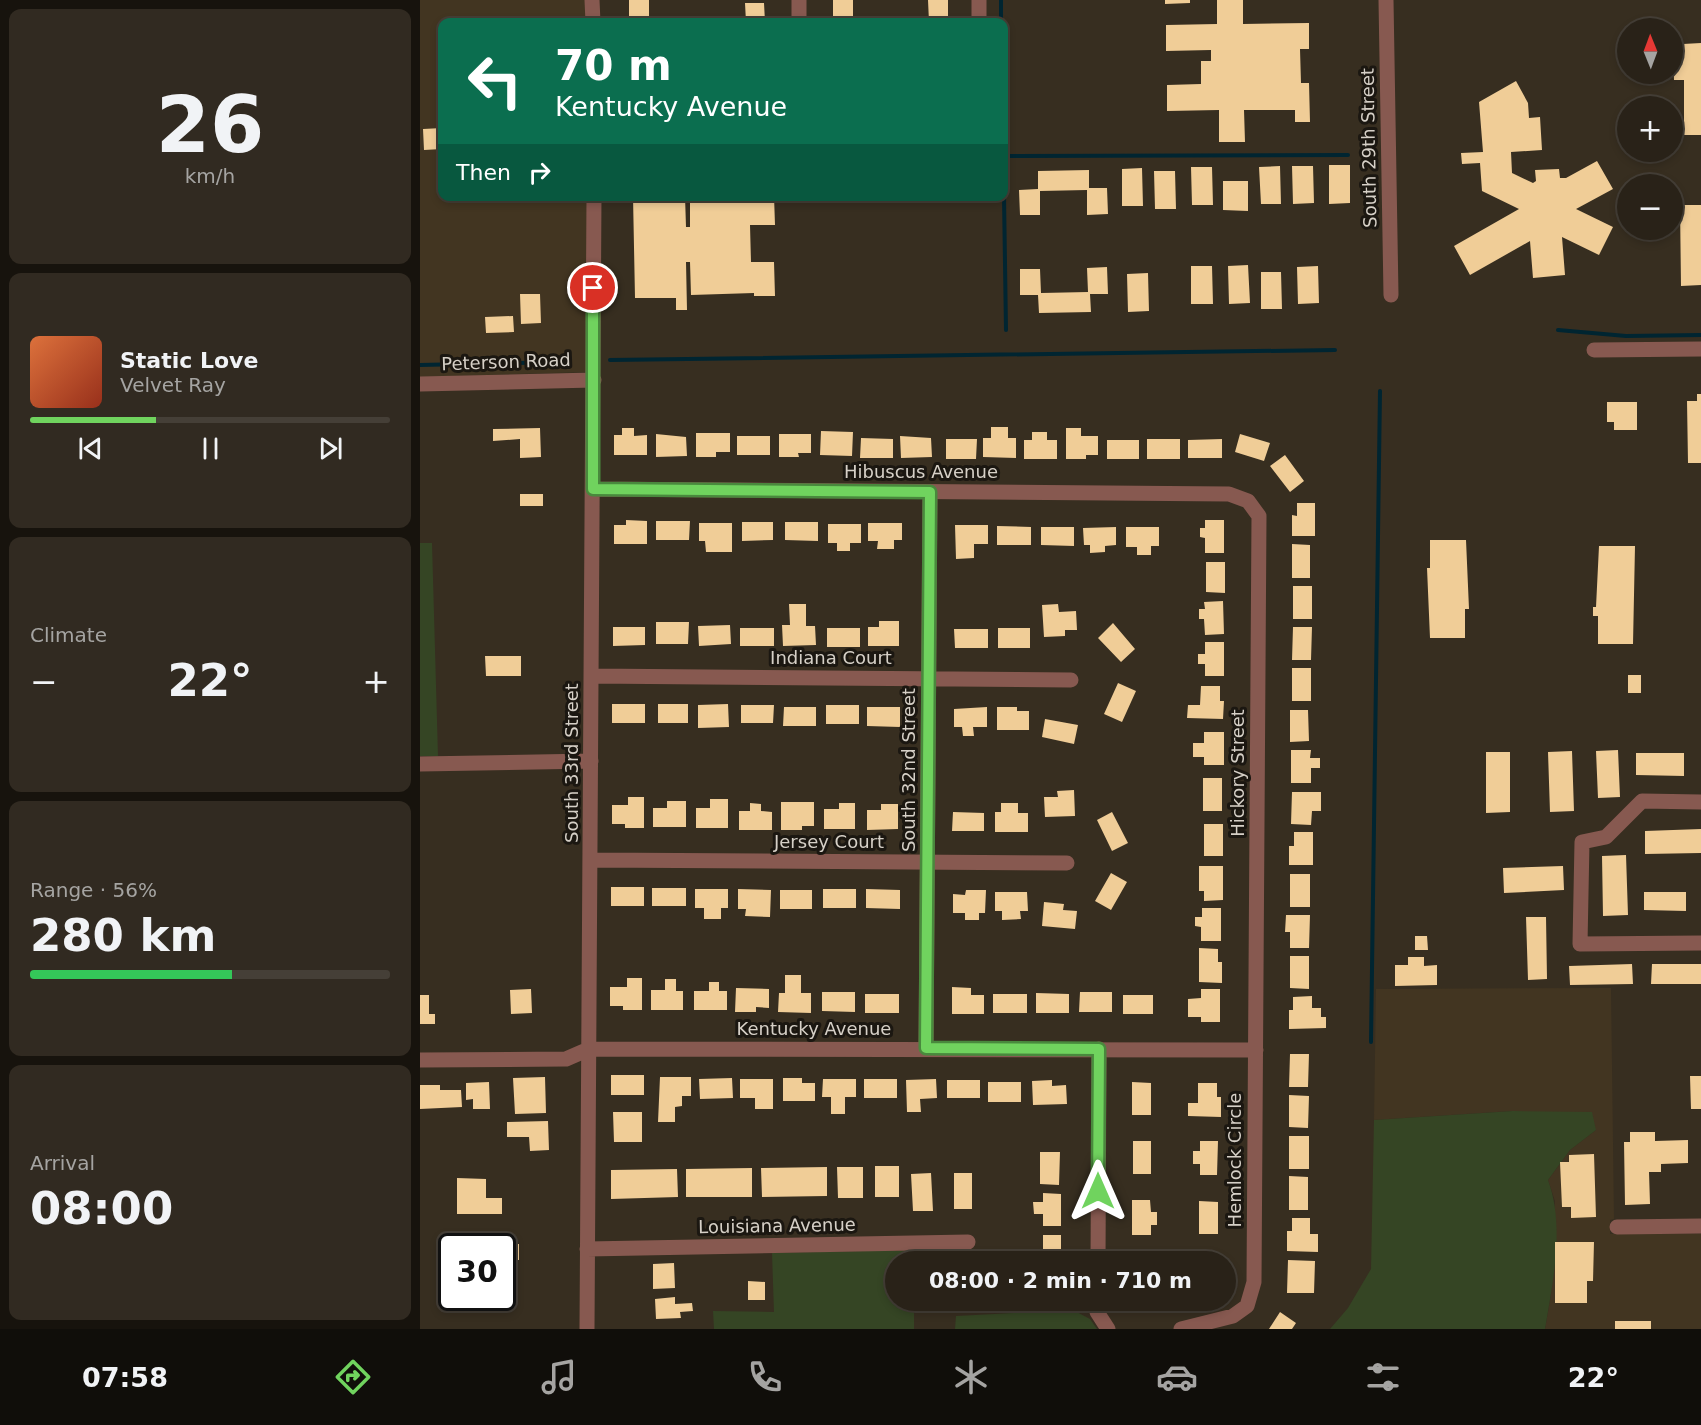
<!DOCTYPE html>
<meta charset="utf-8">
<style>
:root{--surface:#292218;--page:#312a21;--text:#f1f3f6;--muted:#a5a4a2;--line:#453f37;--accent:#70d35e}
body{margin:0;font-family:"DejaVu Sans",sans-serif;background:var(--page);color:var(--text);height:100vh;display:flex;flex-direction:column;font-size:22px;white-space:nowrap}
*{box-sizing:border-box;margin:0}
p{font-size:20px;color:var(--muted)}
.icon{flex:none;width:33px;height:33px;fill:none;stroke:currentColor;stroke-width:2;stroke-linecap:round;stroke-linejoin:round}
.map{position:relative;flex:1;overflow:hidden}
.drawer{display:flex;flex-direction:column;gap:9px;padding:9px;background:#17130d;width:420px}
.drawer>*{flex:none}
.banner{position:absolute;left:18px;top:18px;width:570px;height:183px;border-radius:12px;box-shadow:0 3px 9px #0003,0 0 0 2px var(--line);background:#0b6e4f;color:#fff;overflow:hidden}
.needle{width:39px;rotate:359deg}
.controls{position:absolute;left:1197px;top:18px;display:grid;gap:12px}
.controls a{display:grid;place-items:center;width:66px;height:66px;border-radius:50%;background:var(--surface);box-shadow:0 3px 9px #0003,0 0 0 2px var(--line);font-size:30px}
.speed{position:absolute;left:18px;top:1233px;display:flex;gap:12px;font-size:30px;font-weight:700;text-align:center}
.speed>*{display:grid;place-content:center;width:78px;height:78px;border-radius:50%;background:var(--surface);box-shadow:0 3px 9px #0003,0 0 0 2px var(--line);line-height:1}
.speed .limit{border:3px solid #111;border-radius:9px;background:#fff;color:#111}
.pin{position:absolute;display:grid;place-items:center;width:51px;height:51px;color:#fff;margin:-26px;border:3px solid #fff;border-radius:50%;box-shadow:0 2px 6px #0007}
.me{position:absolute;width:66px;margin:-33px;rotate:0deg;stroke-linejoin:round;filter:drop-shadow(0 0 4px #0008)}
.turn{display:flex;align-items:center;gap:21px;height:126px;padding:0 18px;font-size:27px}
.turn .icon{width:78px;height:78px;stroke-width:2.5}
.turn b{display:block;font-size:42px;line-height:51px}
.then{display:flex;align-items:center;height:57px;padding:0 18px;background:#0003;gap:12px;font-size:22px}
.big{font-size:45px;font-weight:800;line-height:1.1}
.drawer .card{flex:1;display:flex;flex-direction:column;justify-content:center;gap:9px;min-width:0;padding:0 21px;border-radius:12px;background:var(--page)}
.drawer .dial{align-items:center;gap:0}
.dial b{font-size:78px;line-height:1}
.song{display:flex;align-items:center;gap:18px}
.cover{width:72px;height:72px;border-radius:9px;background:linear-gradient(135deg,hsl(20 70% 55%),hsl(10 70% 35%))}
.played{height:6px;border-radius:3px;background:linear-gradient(90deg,var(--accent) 35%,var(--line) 35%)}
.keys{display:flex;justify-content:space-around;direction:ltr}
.heat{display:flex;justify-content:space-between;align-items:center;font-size:33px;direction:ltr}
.charge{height:9px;border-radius:4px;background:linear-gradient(90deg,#34c759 56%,var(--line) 0)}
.trip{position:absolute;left:465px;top:1251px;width:351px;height:60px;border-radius:30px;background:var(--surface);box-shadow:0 3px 9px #0003,0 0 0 2px var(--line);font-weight:800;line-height:60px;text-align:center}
.tab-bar{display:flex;height:96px;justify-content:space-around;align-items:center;background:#100e0a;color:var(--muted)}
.tab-bar .icon{width:42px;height:42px}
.tab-bar .active{color:var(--accent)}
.tab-bar b{font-size:27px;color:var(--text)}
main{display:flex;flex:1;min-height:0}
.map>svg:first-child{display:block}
</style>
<main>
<section class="drawer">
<div class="card dial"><b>26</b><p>km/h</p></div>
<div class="card">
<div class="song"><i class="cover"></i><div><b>Static Love</b><p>Velvet Ray</p></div></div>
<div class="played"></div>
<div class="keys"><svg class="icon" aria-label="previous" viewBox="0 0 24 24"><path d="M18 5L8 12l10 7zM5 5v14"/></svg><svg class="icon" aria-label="pause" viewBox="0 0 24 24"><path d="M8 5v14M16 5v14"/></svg><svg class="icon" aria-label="next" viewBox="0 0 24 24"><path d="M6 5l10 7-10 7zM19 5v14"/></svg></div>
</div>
<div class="card"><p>Climate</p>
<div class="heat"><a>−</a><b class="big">22°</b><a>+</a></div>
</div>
<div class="card"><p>Range · 56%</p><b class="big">280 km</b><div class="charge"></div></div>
<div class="card"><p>Arrival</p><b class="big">08:00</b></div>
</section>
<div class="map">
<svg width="1281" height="1329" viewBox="0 0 1281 1329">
<rect width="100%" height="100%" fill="#372e20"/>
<path fill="#423521" d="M0,0H166V22H22V196L167,197V372L0,377Z
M1191,988L1194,1219L1190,1220V1234H1281V1329H1125L1131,1294L1135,1201L1128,1180L1150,1150L1176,1130L1092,1111L954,1120L956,989Z"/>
<path fill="#354524" d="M0,543H12L18,756H0Z
M1093,1111L1172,1112L1176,1130L1150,1150L1128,1180C1145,1226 1133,1281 1125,1329H910L928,1308L951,1269L954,1120Z
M494,1250V1261L476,1262V1300L494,1301V1329H294L293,1311L354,1312L352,1253Z
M653,1310L670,1319L677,1329H535L536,1316Z"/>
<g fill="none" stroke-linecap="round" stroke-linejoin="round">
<path stroke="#002531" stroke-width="4" d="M581,0V22
M584,156L928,155
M584,196L586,330
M1138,330L1206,336L1281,335
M190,360L915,350
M0,365L141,362
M951,1042L960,391"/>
</g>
<path fill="#f0cd97" d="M209,0H229V22H209Z
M413,0H433V22H413Z
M508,0H528V22H509Z
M745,0H770V3L745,4Z
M797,0H823V24L889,23V49H880L881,83H889L890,122H875V110H824L825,142H799V110L747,111V85L781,84V61H791V50L746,51V25L797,24Z
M325,3H344L345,22H326Z
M1281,43V135H1264V80H1254L1253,49H1263V44Z
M1096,81L1108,103L1109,118L1120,117L1122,150L1091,152L1092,173L1113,183L1116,181L1115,170L1139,169L1140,178H1146L1177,161L1193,189L1156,209L1193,227L1179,255L1142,237L1145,275L1113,278L1110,241L1050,275L1034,246L1099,209L1062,191L1060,163L1042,164L1041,153L1063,152L1059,102Z
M22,128V149L4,150L3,129Z
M909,165H930V203L909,204Z
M860,166L861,204H841L839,167Z
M872,166H893L894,203L873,204Z
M771,167H792L793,205H772Z
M722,168L723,206H702V169Z
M669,170V188H687L688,214L667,215V190L620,191V215H600L599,190L618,189V171Z
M734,171H755L756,209H735Z
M803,181H828V211L803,210Z
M213,196H265L266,227H270V196H354L355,225H330L331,262H354L355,296H334V293L271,295L270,262H266L267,310H256V298H215Z
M1260,205H1281V285L1261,286Z
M828,265L830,303L809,304L808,266Z
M771,266H792L793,304H771Z
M898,266L899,303L878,304L877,267Z
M687,267L688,294H670L671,312L619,313L618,295H600V269H620L621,293L668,292L667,268Z
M841,272H861L862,309H841Z
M728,273L729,311L708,312L707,274Z
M100,294H120L121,323L101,324Z
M93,316L94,332L66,333L65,317Z
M1277,394H1281V463H1268L1267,401H1277Z
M1187,402H1217V430H1194V422H1187Z
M571,427H588V438H596V458L563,457V438H571Z
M120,428L121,457L100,458V439L73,441V429Z
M202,428H214V436L227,435V455H194V435H202Z
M646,428H661V436H678V455H666V459H646Z
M401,431L433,432L432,456L400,455Z
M612,432H627V440H637V459H604V440H612Z
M276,433H310V452H296V457H276Z
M236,434L266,437L267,456L236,457Z
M359,434H391V453H378L379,457H359Z
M820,434L850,443L844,461L815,452Z
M317,436H350V455H317Z
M480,436L511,438L512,457L481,458Z
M441,438L473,439V458H440Z
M526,439H557L556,459H526Z
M727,439H760V459H727Z
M802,439V458H768V440Z
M687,440H719V459H687Z
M865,455L884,481L870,492L850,466Z
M100,494H123V506H100Z
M877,503H895V536H872V515L877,516Z
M206,520L227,521V544H194V525H206Z
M785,520H804V553H785V538L780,537V528H785Z
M236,521H270L269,540H236Z
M322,522H353V540L322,541Z
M365,522H398V541L365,540Z
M279,523H312V552H286L285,541H279Z
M448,523H482V540H474V549H457L458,541H448Z
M408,524H441V543H430V551H417V543H408Z
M535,525H568V544H554V558L536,559Z
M577,526L611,527V545H577Z
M621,527H654V546L621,545Z
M696,527V545L685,546V552L670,553V545H664L663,528Z
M706,527H739V546H731V555H717V547H706Z
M1010,540H1046L1049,609H1045V638H1010L1007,568H1010Z
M872,544L890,545V578H872Z
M1179,546H1215L1213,644H1178V616H1173V607H1176Z
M786,562H805V593L786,592Z
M873,586H892V619H873Z
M803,601L804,634L785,635L784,619H779V609H785L784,602Z
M369,604H386V626H395L396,645L363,646L362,625H370Z
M638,604L639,612L656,611L657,630H645V636L624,637L622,605Z
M459,621H479V646H448V627H459Z
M236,622H269L268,644H236Z
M693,623L715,649L701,662L678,638Z
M310,625L311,644L279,646L278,626Z
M193,627H225V645L193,646Z
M873,627H892L891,660H872Z
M320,628H354V646H320Z
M407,628H440V647H407Z
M578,628H610V648H578Z
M534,629H568V648H535Z
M785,642H804V676H785V664H778V654H785Z
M65,656H101V676H66Z
M872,668H891V701H872Z
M1208,675H1221V693H1208Z
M698,683L716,691L702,722L684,714Z
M781,686H800V701H804L803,719L767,718L768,705H780Z
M192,704H225V723H192Z
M238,704H268V723H238Z
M308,704L309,727L278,728V705Z
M321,705H354L353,723H321Z
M406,705H439V724H406Z
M364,707H396V726H363Z
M447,707H480V727L447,726Z
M567,707V727H553L554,736H543L542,727H534V709Z
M577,707H597V711H609V730H577Z
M870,710H888L889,741L870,742Z
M625,719L658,725L654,744L622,737Z
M784,732H804V765H784V757H773V743H784Z
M871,750H891L890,758H900V768H891V783H871Z
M1198,750L1200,797L1178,798L1176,751Z
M1152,751L1154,811L1130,812L1128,752Z
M1066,752H1090V812L1066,813Z
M1216,753H1264V776L1216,775Z
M783,778H802V811H783Z
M654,790L655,816L625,817L624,797H638L637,791Z
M872,792H901V811H892L891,825L871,824Z
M208,797H224V828H205V824H192V805H208Z
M290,799H308V828H276V808H290Z
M247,801H266V827H233V808H247Z
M361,802H394V826H382V830H361Z
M330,803L341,804V811L352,812V830H319V811H330Z
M419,803H435V829H404V809H419Z
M581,803H598V813H608V832H575V812H581Z
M461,804H478V829L447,830V810H461Z
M533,812L564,813V831H532Z
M692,812L708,843L692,851L677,820Z
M784,824H803V856H784Z
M1281,829V853L1225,854V831Z
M874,832H893V865H869V846H874Z
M1206,855L1208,915L1183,916L1182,856Z
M779,866H803V900L784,901V891H779Z
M1143,866L1144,890L1084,893L1083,868Z
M691,873L707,882L691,910L675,901Z
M870,874H890V907H870Z
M191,887H224V906H191Z
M232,888H266V906H232Z
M275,889H308V908H301V919H284V908H275Z
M318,889L351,890L350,917L325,916L326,909H318Z
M403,889H436V908H403Z
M446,889L480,890V909L446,908Z
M360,890H392V909H360Z
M546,890H566L565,913H559V920H545V913H533V894L545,895Z
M575,892H607L608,911H600L601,919L582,920V911H575Z
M1224,892H1266V911L1224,910Z
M624,902L644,904L643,910L657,911L655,929L622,926Z
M782,908H801V941H781V927L775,926V917H782Z
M866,915H890L889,948H870V932H865Z
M1106,917H1126L1127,979L1108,980Z
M995,936H1007L1008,950H995Z
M779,948L798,949V962H802V983L779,982Z
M870,956H889V989L870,988Z
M988,957H1004V966L1017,965V985L975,986V965H988Z
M1212,964L1213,984L1150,985L1149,966Z
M1232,964H1281V984H1231Z
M365,975H381V993H391V1013L358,1012L359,993H365Z
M207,978H222V1010H203V1006H190V987H207Z
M245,979H256V991H263V1010H231V990H245Z
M289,982H299V991H307V1010H274V991H289Z
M532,987L551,988V995H564V1014H532Z
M316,988L349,989V1008L336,1007V1012H315Z
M111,989L112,1013L91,1014L90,990Z
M781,989H800V1022H781V1017H768V999L781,998Z
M402,992H435V1012L402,1011Z
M660,992H692V1012H659Z
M616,993L649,994V1013H616Z
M445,994H479V1013H445Z
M573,994H607V1013H573Z
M0,995H9V1014H15V1024H0Z
M703,995H733V1014H703Z
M892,996V1008H901V1017H906V1028L869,1029V1010H873V997Z
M870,1054H889L888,1087H869Z
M191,1075H224V1095H191Z
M1270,1076H1281V1109H1271Z
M125,1077L126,1113L95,1114L93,1078Z
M240,1077H271V1096H262V1106L255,1107V1122H238Z
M312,1078L313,1098L280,1099L279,1079Z
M363,1078H382V1083H395V1101H363Z
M320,1079H353V1109H335V1098H320Z
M403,1079H436V1097H425V1114H411V1097H402Z
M444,1079H477V1098H444Z
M516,1079L517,1098L500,1099L501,1112H487L486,1080Z
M527,1080H560V1098H527Z
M632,1080V1086L646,1085L647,1104L613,1105L612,1081Z
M69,1082L70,1109H53V1099L46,1100V1083Z
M568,1082H601V1102H568Z
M712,1082L731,1083V1115H712Z
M778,1083H797V1097H801V1117L768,1116V1103H778Z
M0,1085H20V1090H41L42,1107L0,1109Z
M869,1095L889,1096L888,1128L869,1127Z
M193,1112H222V1142H194Z
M128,1121L129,1150L110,1151L109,1137H87V1122Z
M1210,1132H1235V1141L1268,1140V1163L1241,1164V1172H1229L1230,1204L1205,1205L1204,1142H1210Z
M869,1136H889V1169H869Z
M713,1141H731V1174H713Z
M780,1141H798L797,1175H780V1164H773V1151H780Z
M620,1152H640L639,1185L620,1184Z
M1174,1154L1176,1217L1151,1218V1207H1142L1140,1162H1149V1155Z
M455,1166H479V1197H455Z
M407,1167V1196L342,1197L341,1168Z
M417,1167H443V1198H418Z
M332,1168V1197H266V1169Z
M257,1169L258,1197L191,1199V1170Z
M511,1173L513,1211H493L491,1174Z
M534,1173H552V1209H534Z
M869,1176L888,1177V1210H869Z
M37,1178L66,1179V1198H82V1214H37Z
M623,1193L641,1194V1226H623V1214H614L613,1202H623Z
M712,1200H730L731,1212H737V1225H731V1235H712Z
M779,1201L798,1202V1234H779Z
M872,1218H890V1234H898V1252L867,1251V1231H872Z
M623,1235H641V1262H623Z
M1135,1242H1174L1173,1281H1167V1303H1135Z
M77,1243L99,1244V1260H94V1275H82V1246H77Z
M779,1253H798V1262H770V1258H779Z
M868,1260L895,1261L894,1293H867Z
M254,1263L255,1288L233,1289V1264Z
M328,1281L345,1282V1300H328Z
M255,1297V1304L272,1303L273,1311L260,1312L261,1318L236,1319L235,1299Z
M622,1300H641V1308H622Z
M860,1312L876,1323L872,1329H849Z
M1195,1321H1231V1329H1195Z"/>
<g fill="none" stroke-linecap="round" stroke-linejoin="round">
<path stroke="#875950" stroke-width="15" d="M172,0L173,22
M379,0V22
M559,0V22
M966,0L971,295
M1174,350L1281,349
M0,384L174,380
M173,489L809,494L828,501L839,516L834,1282L827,1306L813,1316L761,1329
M172,676L651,680
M0,764L171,761
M1281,802L1222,801L1186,837L1162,842L1160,944L1281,943
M171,860L647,863
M506,1048L510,492
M0,1060L146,1059L169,1049L836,1050
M1197,1227L1281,1226
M167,1249L548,1242
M678,1262L679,1049
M678,1300L677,1312L688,1329
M167,1329L174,196"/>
</g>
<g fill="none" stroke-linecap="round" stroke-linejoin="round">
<defs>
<path id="route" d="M173,288V489L510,492L506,1048L679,1049L678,1191"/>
</defs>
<use href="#route" stroke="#49893d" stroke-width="15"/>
<use href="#route" stroke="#70d35e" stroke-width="10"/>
</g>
<g text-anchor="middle" stroke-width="6" stroke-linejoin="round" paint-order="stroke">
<g font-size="18" fill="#d6d0c7" stroke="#1b1711">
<text transform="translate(949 148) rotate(-91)" y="6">South 29th Street</text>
<text transform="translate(86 362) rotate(-2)" y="6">Peterson Road</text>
<text x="501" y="478">Hibuscus Avenue</text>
<text x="411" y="664">Indiana Court</text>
<text transform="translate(152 763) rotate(-90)" y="6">South 33rd Street</text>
<text transform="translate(489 770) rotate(-90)" y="6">South 32nd Street</text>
<text transform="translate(818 773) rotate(-90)" y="6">Hickory Street</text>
<text x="409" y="848">Jersey Court</text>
<text x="394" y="1035">Kentucky Avenue</text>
<text transform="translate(815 1160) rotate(-90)" y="6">Hemlock Circle</text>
<text transform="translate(357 1226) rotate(-1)" y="6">Louisiana Avenue</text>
</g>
</g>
</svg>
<div class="controls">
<a><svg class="needle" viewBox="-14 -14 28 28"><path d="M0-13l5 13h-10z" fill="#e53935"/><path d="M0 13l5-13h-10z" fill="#a5a4a2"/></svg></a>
<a>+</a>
<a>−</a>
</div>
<div class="speed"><div class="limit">30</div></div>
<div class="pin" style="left:173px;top:288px;background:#d93025"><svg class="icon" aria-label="arrive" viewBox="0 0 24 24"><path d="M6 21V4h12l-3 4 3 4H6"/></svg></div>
<svg class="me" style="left:678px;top:1191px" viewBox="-20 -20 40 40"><path d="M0-17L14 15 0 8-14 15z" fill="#70d35e" stroke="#fff" stroke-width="4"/></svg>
<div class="trip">08:00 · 2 min · 710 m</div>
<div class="banner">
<div class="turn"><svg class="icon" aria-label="left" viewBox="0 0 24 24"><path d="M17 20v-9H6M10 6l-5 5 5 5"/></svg><div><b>70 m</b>Kentucky Avenue</div></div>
<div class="then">Then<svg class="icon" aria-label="right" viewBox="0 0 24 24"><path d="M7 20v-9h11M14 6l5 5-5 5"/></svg></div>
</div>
</div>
</main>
<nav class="tab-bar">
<b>07:58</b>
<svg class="icon active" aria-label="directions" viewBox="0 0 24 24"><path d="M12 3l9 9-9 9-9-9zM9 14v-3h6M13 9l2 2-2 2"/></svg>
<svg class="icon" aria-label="music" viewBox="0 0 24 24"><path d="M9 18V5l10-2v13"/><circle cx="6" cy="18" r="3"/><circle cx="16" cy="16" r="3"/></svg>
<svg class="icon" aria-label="phone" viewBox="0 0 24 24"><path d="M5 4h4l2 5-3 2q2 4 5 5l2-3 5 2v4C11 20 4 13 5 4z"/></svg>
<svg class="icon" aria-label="climate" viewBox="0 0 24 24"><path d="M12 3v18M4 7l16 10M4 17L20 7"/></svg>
<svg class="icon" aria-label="car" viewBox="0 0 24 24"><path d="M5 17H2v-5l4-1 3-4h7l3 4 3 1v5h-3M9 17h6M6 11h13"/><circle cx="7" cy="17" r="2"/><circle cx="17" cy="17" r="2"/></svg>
<svg class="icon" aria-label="filters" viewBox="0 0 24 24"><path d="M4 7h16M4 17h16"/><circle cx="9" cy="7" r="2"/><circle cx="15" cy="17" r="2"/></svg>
<b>22°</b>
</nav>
